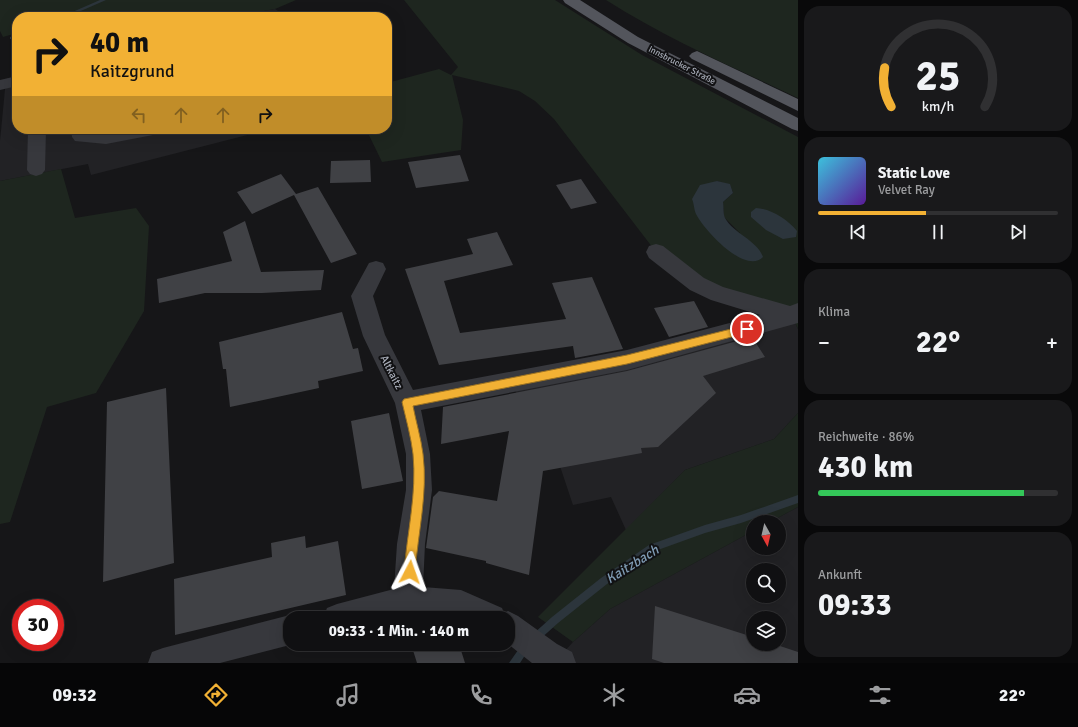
<!DOCTYPE html>
<html lang="de">
<meta charset="utf-8">
<style>
:root{--surface:#101012;--page:#19191b;--text:#f1f3f6;--muted:#9c9d9f;--line:#303032;--accent:#f2b134}
body{margin:0;font-family:Signika,sans-serif;background:var(--page);color:var(--text);height:100vh;display:flex;flex-direction:column;font-size:15px;white-space:nowrap}
*{box-sizing:border-box;margin:0}
p{font-size:13px;color:var(--muted)}
.icon{flex:none;width:22px;height:22px;fill:none;stroke:currentColor;stroke-width:2;stroke-linecap:round;stroke-linejoin:round}
.map{position:relative;flex:1;overflow:hidden}
.panel{display:flex;flex-direction:column;gap:6px;padding:6px;background:#09090a;width:280px}
.panel>*{flex:none}
.banner{position:absolute;left:12px;top:12px;width:380px;height:122px;border-radius:16px;box-shadow:0 4px 16px #0002,0 0 0 1px var(--line);background:#f2b134;color:#111;overflow:hidden}
.needle{width:26px;rotate:172deg}
.buttons{position:absolute;left:746px;top:515px;display:grid;gap:8px}
.buttons a{display:grid;place-items:center;width:40px;height:40px;border-radius:50%;background:var(--surface);box-shadow:0 4px 16px #0002,0 0 0 1px var(--line);font-size:20px}
.speed{position:absolute;left:12px;top:599px;display:flex;gap:8px;font-size:20px;font-weight:700;text-align:center}
.speed>*{display:grid;place-content:center;width:52px;height:52px;border-radius:50%;background:var(--surface);box-shadow:0 4px 16px #0002,0 0 0 1px var(--line);line-height:1}
.speed .limit{border:6px solid #d22;background:#fff;color:#111}
.pin{position:absolute;display:grid;place-items:center;width:34px;height:34px;color:#fff;margin:-17px;border:2px solid #fff;border-radius:50%;box-shadow:0 1px 4px #0007}
.me{position:absolute;width:44px;margin:-22px;rotate:4deg;stroke-linejoin:round;filter:drop-shadow(0 0 3px #0008)}
.turn{display:flex;align-items:center;gap:14px;height:84px;padding:0 12px;font-size:18px}
.turn .icon{width:52px;height:52px;stroke-width:2.5}
.turn b{display:block;font-size:28px;line-height:34px}
.lanes{display:flex;align-items:center;height:38px;padding:0 12px;background:#0003;justify-content:center;gap:20px;direction:ltr}
.lanes .off{opacity:.35}
.big{font-size:30px;font-weight:700;line-height:1.1}
.panel .widget{flex:1;display:flex;flex-direction:column;justify-content:center;gap:6px;min-width:0;padding:0 14px;border-radius:16px;background:var(--page)}
.panel .dial{align-items:center;gap:0}
.dial svg{height:104px;overflow:visible;fill:none;stroke:var(--line);stroke-width:7;stroke-linecap:round;text-anchor:middle}
.dial text{fill:var(--text);stroke:none}
.song{display:flex;align-items:center;gap:12px}
.cover{width:48px;height:48px;border-radius:6px;background:linear-gradient(135deg,hsl(190 70% 55%),hsl(270 70% 35%))}
.played{height:4px;border-radius:2px;background:linear-gradient(90deg,var(--accent) 45%,var(--line) 45%)}
.keys{display:flex;justify-content:space-around;direction:ltr}
.heat{display:flex;justify-content:space-between;align-items:center;font-size:22px;direction:ltr}
.charge{height:6px;border-radius:3px;background:linear-gradient(90deg,#34c759 86%,var(--line) 0)}
.trip{position:absolute;left:283px;top:611px;width:232px;height:40px;border-radius:16px;background:var(--surface);box-shadow:0 4px 16px #0002,0 0 0 1px var(--line);font-weight:700;line-height:40px;text-align:center}
.dock{display:flex;height:64px;justify-content:space-around;align-items:center;background:#060607;color:var(--muted)}
.dock .icon{width:28px;height:28px}
.dock .active{color:var(--accent)}
.dock b{font-size:18px;color:var(--text)}
main{display:flex;flex:1;min-height:0}
.map>svg:first-child{display:block}
</style>
<main>
<div class="map">
<svg width="798" height="663" viewBox="0 0 798 663">
<rect width="100%" height="100%" fill="#161618"/>
<path fill="#222225" fill-rule="evenodd" d="M275,9L287,17H229Z
M17,76V129H271L91,175L88,164L0,181V141L6,79Z
M792,316L798,329V413L774,439L685,470L626,530L611,497L573,505L550,436L533,439L514,387Z
M798,507V663H554L573,642L610,609L753,531V548H779V522H770ZM753,570H779V596H753ZM753,618H779V644H753Z"/>
<path fill="#1e261f" fill-rule="evenodd" d="M0,0H296L275,9L229,17H78L76,16L71,17H17V33L3,37L0,31Z
M404,0H555L642,55L798,137V329L792,316L718,294L656,252L554,119L535,101L519,91L452,75L463,120L461,150L382,162L366,129H387V83L439,69L451,75L458,67ZM717,181L730,185L733,193L723,202L724,217L740,233L693,199Z
M606,0H798V98C733,67 667,39 606,0Z
M61,169L75,218L136,208L149,226L144,311L96,393L47,407L10,522L0,524V181Z
M798,413V507L770,522H753V531L610,609L573,642L538,617L685,470L774,439Z"/>
<path fill="#2c353c" d="M717,181L730,184L733,193L723,202C724,206 723,214 725,218C734,234 757,240 763,257C745,275 704,230 696,214C694,210 694,203 692,199L700,185Z
M756,208C771,209 787,219 797,231L796,237L783,239L766,230L751,217V212Z"/>
<g fill="none" stroke-linecap="round" stroke-linejoin="round">
<path fill="#2c353c" fill-rule="evenodd" d="M100,0H106L67,17H61Z
M17,34V37L14,39H10V37Z
M798,495V503L741,523L705,533L655,551L607,584L558,623L538,641L535,643L532,641L530,638L532,635L552,617L601,578L649,545L705,525L741,515Z
M526,641L529,643L531,646L520,663H509L523,643Z"/>
</g>
<path fill="#404145" d="M460,155L469,181L416,188L408,162Z
M370,160L371,182L330,183L331,161Z
M281,174L296,194L318,187L357,254L331,263L294,195L252,214L237,192Z
M581,179L597,203L571,209L556,185Z
M245,221L261,272L324,270L321,290L262,293H205L159,303L157,279L232,261L223,232Z
M497,232L513,265L444,281L460,333L566,319L552,283L592,277L623,349L575,358L573,346L439,365L405,269L473,254L467,239Z
M694,301L708,327L669,337L654,308Z
M342,312L353,349L358,348L363,371L318,381L319,388L230,407L226,369H223L219,342Z
M752,337L765,357L703,376L716,393L658,447L641,448L642,453L543,471L529,575L486,563V561L426,548L433,497L439,491L497,501L509,431L441,444L443,407L627,371Z
M166,388L174,563L103,582L107,402Z
M389,413L403,481L362,489L351,421Z
M305,536L306,548L338,541L346,595L175,635L174,579L272,557L271,543Z
M655,606L753,637V644H774L798,652V663H664L652,659Z
M411,644H459L465,663H417Z"/>
<g fill="none" stroke-linecap="round" stroke-linejoin="round">
<path fill="#37383d" fill-rule="evenodd" d="M17,76V86L0,90V80Z
M28,129H46L45,170L42,174L36,176L30,174L27,170Z
M71,129H89V132H106L123,129H162L159,133L153,135L106,144L75,141L72,137Z
M656,244L663,246L704,278L723,287L790,306L798,303V323L627,370L421,410L430,454L432,490L425,544L423,587L461,590L502,608L504,613L508,611L518,616L557,644L572,652L576,663H532L508,644V618H457L408,614L393,618H323L327,608L337,604L394,589L397,544L406,490V454L395,403L363,336L351,296L369,263L376,261L383,263L386,269L373,296L385,335L413,390L627,350L760,315L711,300L690,290L649,258L646,252L649,246Z
M290,615L296,618H290V644H292L290,645L220,663H148L152,652L163,648Z"/>
<path fill="#53555c" fill-rule="evenodd" d="M563,0H580L638,37L798,118V131L792,129L628,43L565,3Z
M697,51L798,99V111L692,59L689,56L692,53Z"/>
</g>
<path fill="#f2b134" stroke="#9d7322" d="M747,325L750,326L751,329L750,332L747,333L627,364L413,406C416,422 421,438 423,454C428,493 418,533 415,572L414,576L410,577L406,576L404,572C407,533 417,493 413,454C411,437 406,419 402,402L404,399L627,355Z"/>
<g text-anchor="middle" stroke-width="4" stroke-linejoin="round" paint-order="stroke">
<g font-size="9" fill="#a8adb8" stroke="#111113">
<text transform="translate(682 65) rotate(27)" y="3">Innsbrucker Straße</text>
</g>
<g font-size="11" fill="#a8adb8" stroke="#111113">
<text transform="translate(392 372) rotate(63)" y="4">Altkaitz</text>
</g>
<g font-size="14" font-style="italic" fill="#7f9bb3" stroke="#111113">
<text transform="translate(632 564) rotate(-32)" y="5">Kaitzbach</text>
</g>
</g>
</svg>
<div class="buttons">
<a><svg class="needle" viewBox="-14 -14 28 28"><path d="M0-13l5 13h-10z" fill="#e53935"/><path d="M0 13l5-13h-10z" fill="#9c9d9f"/></svg></a>
<a><svg class="icon" aria-label="search" viewBox="0 0 24 24"><circle cx="10" cy="10" r="6"/><path d="M15 15l6 6"/></svg></a>
<a><svg class="icon" aria-label="layers" viewBox="0 0 24 24"><path d="M12 4l9 5-9 5-9-5zM3 14l9 5 9-5"/></svg></a>
</div>
<div class="speed"><div class="limit">30</div></div>
<div class="pin" style="left:747px;top:329px;background:#d93025"><svg class="icon" aria-label="arrive" viewBox="0 0 24 24"><path d="M6 21V4h12l-3 4 3 4H6"/></svg></div>
<svg class="me" style="left:410px;top:572px" viewBox="-20 -20 40 40"><path d="M0-17L14 15 0 8-14 15z" fill="#f2b134" stroke="#fff" stroke-width="4"/></svg>
<div class="trip">09:33 · 1 Min. · 140 m</div>
<div class="banner">
<div class="turn"><svg class="icon" aria-label="right" viewBox="0 0 24 24"><path d="M7 20v-9h11M14 6l5 5-5 5"/></svg><div><b>40 m</b>Kaitzgrund</div></div>
<div class="lanes"><svg class="icon off" aria-label="left" viewBox="0 0 24 24"><path d="M17 20v-9H6M10 6l-5 5 5 5"/></svg><svg class="icon off" aria-label="ahead" viewBox="0 0 24 24"><path d="M12 20V5M6 11l6-6 6 6"/></svg><svg class="icon off" aria-label="ahead" viewBox="0 0 24 24"><path d="M12 20V5M6 11l6-6 6 6"/></svg><svg class="icon" aria-label="right" viewBox="0 0 24 24"><path d="M7 20v-9h11M14 6l5 5-5 5"/></svg></div>
</div>
</div>
<section class="panel">
<div class="widget dial"><svg viewBox="0 0 100 80">
<path d="M14 69A42 42 0 1 1 86 69"/>
<path d="M14 69A42 42 0 0 1 9 39" stroke="#f2b134"/>
<text x="50" y="56" font-size="32" font-weight="700">25</text>
<text x="50" y="72" font-size="11">km/h</text>
</svg></div>
<div class="widget">
<div class="song"><i class="cover"></i><div><b>Static Love</b><p>Velvet Ray</p></div></div>
<div class="played"></div>
<div class="keys"><svg class="icon" aria-label="previous" viewBox="0 0 24 24"><path d="M18 5L8 12l10 7zM5 5v14"/></svg><svg class="icon" aria-label="pause" viewBox="0 0 24 24"><path d="M8 5v14M16 5v14"/></svg><svg class="icon" aria-label="next" viewBox="0 0 24 24"><path d="M6 5l10 7-10 7zM19 5v14"/></svg></div>
</div>
<div class="widget"><p>Klima</p>
<div class="heat"><a>−</a><b class="big">22°</b><a>+</a></div>
</div>
<div class="widget"><p>Reichweite · 86%</p><b class="big">430 km</b><div class="charge"></div></div>
<div class="widget"><p>Ankunft</p><b class="big">09:33</b></div>
</section>
</main>
<nav class="dock">
<b>09:32</b>
<svg class="icon active" aria-label="directions" viewBox="0 0 24 24"><path d="M12 3l9 9-9 9-9-9zM9 14v-3h6M13 9l2 2-2 2"/></svg>
<svg class="icon" aria-label="music" viewBox="0 0 24 24"><path d="M9 18V5l10-2v13"/><circle cx="6" cy="18" r="3"/><circle cx="16" cy="16" r="3"/></svg>
<svg class="icon" aria-label="phone" viewBox="0 0 24 24"><path d="M5 4h4l2 5-3 2q2 4 5 5l2-3 5 2v4C11 20 4 13 5 4z"/></svg>
<svg class="icon" aria-label="climate" viewBox="0 0 24 24"><path d="M12 3v18M4 7l16 10M4 17L20 7"/></svg>
<svg class="icon" aria-label="car" viewBox="0 0 24 24"><path d="M5 17H2v-5l4-1 3-4h7l3 4 3 1v5h-3M9 17h6M6 11h13"/><circle cx="7" cy="17" r="2"/><circle cx="17" cy="17" r="2"/></svg>
<svg class="icon" aria-label="filters" viewBox="0 0 24 24"><path d="M4 7h16M4 17h16"/><circle cx="9" cy="7" r="2"/><circle cx="15" cy="17" r="2"/></svg>
<b>22°</b>
</nav>
